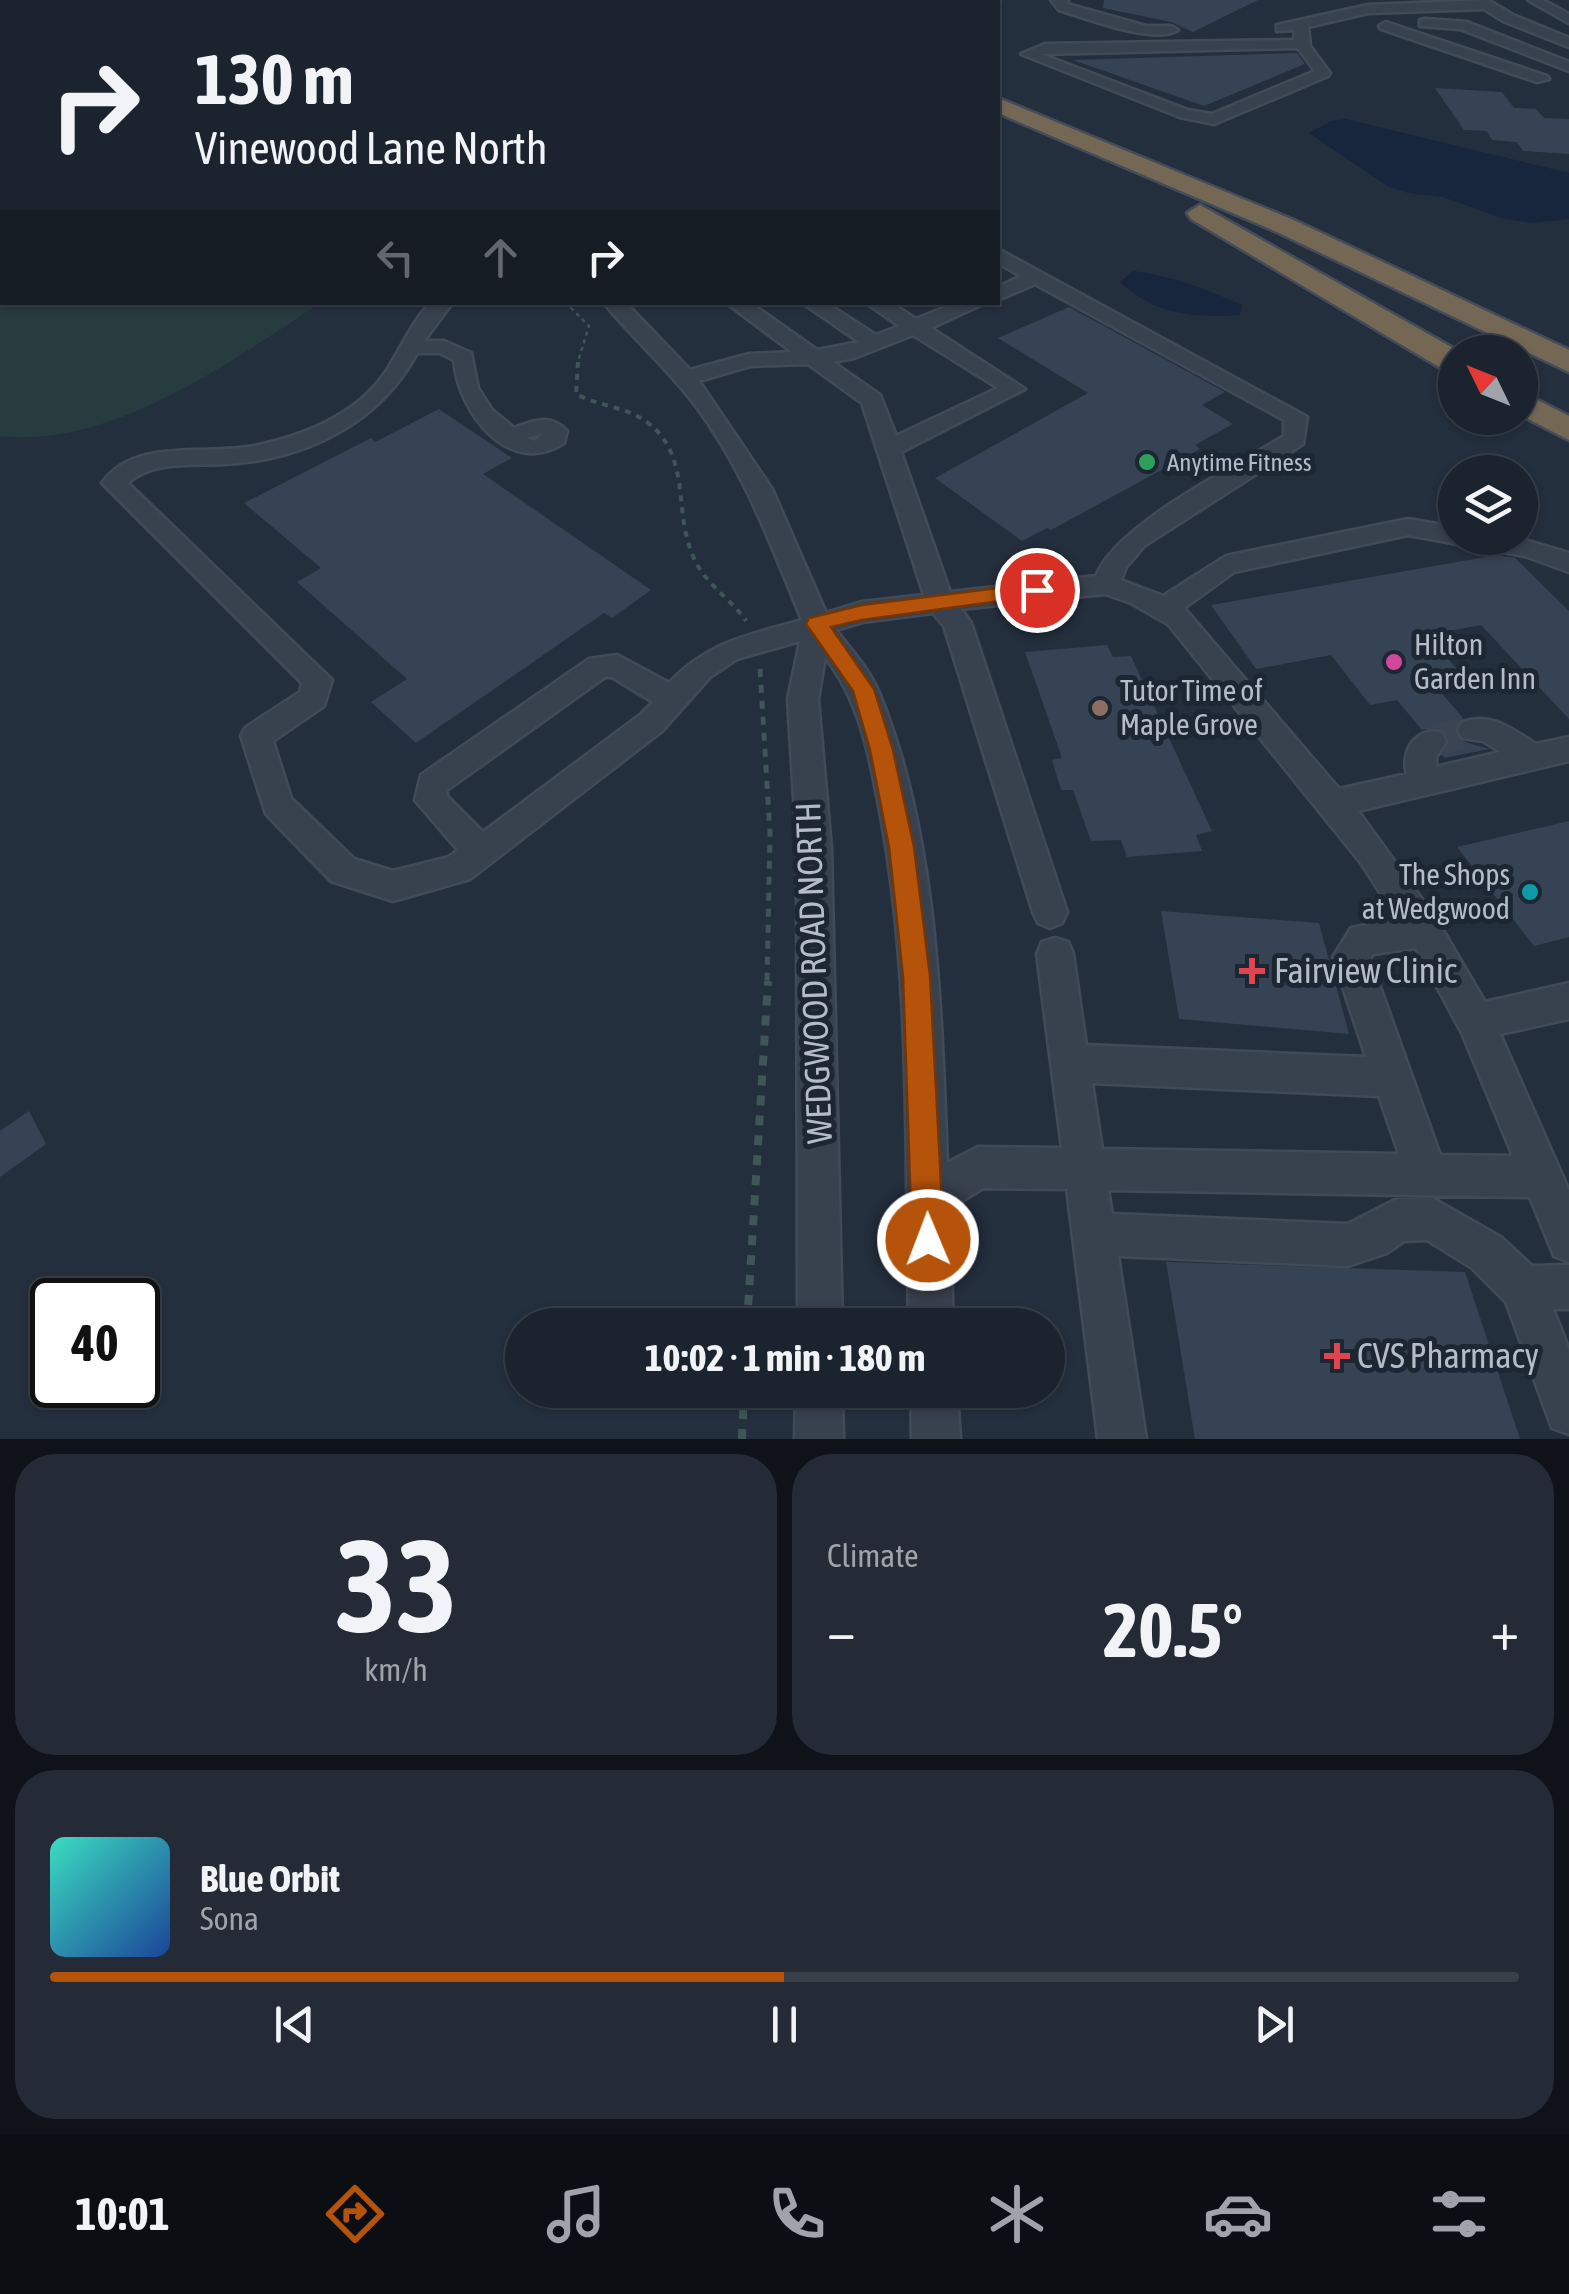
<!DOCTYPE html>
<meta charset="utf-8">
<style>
:root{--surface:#1b232e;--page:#242b36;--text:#f1f3f6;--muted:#a0a4aa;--line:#39404a;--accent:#b45309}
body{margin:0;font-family:"Asap Condensed",sans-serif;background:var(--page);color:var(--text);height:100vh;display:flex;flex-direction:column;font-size:38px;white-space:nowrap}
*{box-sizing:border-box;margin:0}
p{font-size:32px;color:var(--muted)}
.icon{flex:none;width:55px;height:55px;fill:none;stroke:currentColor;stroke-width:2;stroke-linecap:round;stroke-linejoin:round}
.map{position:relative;height:1439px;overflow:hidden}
.panel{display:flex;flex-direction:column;gap:15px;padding:15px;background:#0f1319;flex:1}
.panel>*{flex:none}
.guide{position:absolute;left:0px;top:0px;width:1000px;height:305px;box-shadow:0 2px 8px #0004,0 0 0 2px var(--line);background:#1b232e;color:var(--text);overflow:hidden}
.needle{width:65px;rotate:313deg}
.fabs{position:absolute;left:1438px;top:335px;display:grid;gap:20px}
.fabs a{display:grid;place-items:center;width:100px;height:100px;border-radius:50%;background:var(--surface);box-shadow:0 2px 8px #0004,0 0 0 2px var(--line);font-size:50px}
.speed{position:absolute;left:30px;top:1278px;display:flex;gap:20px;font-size:50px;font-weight:700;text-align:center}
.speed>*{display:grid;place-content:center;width:130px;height:130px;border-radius:50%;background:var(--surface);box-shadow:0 2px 8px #0004,0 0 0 2px var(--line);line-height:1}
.speed .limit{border:5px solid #111;border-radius:15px;background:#fff;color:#111}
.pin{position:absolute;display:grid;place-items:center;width:85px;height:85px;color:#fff;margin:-42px;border:5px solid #fff;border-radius:50%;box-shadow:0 2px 10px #0007}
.me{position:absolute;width:110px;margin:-55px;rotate:359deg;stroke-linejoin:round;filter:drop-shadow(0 0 8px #0008)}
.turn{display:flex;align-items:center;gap:35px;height:210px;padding:0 30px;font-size:45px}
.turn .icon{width:130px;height:130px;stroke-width:2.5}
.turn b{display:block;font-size:70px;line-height:85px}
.lanes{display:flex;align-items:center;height:95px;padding:0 30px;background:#0003;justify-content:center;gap:50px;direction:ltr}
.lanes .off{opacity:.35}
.big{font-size:75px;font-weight:700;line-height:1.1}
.panel .card{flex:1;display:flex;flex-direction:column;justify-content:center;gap:15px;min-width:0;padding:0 35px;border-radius:40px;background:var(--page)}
.panel .dial{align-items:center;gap:0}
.dial b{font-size:130px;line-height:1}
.song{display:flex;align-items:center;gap:30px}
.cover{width:120px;height:120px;border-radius:15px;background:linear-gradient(135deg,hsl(170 70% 55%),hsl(220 70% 35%))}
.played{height:10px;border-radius:5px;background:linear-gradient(90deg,var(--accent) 50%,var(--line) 50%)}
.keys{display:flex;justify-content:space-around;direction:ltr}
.heat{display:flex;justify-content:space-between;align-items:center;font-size:55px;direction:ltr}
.panel .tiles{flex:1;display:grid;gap:15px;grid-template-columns:1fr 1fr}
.card:last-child{grid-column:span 2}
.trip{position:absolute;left:505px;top:1308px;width:560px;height:100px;border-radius:50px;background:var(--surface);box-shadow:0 2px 8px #0004,0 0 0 2px var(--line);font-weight:700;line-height:100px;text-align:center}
.tabs{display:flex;height:160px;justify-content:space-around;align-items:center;background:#0b0e12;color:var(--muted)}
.tabs .icon{width:70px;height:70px}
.tabs .selected{color:var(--accent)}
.tabs b{font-size:45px;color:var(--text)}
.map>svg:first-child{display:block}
</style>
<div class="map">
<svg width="1569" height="1439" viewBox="0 0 1569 1439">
<rect width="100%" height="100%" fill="#242f3e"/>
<path fill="#263c3f" d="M0,171L2,302L320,303C232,361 111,449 0,436Z"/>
<path fill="#17263c" d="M1346,119L1569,173V219L1533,223L1504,219L1443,197L1408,193L1389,187L1309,133L1331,121Z
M1134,271C1173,276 1206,289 1242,305L1240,315C1193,318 1155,315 1120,282Z"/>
<path fill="#364354" d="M1104,0H1258L1193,32L1171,22L1103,8Z
M1297,53L1305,64L1204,106L1073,60Z
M1435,88L1502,92L1514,108L1536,109L1544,118L1569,119V154L1523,151L1517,142L1492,140L1487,131L1464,130Z
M1069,307L1225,392L1202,405L1233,424L1195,445L1200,449L1051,530L1047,528L1022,541L935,478L1088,393L998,338Z
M439,409L512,458L483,474L651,590L612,618L604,613L416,743L371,702L407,679L297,582L321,568L244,503L371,438L375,442Z
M1497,555L1515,558L1569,611V719L1481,625L1427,635L1470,684L1439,690L1463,718L1455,728L1459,740L1489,749L1445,758L1442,755L1449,740L1445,731L1434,728L1422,730L1397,700L1370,705L1331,655L1256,669L1211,605Z
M1107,645L1113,657L1131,656L1212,831L1196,835L1202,851L1127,857L1121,840L1091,841L1073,790H1061L1052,760L1062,758L1025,652Z
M1569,821V937L1534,946L1457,847Z
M1161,911L1319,923L1349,1034L1179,1019Z
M29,1111L46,1144L0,1177V1131Z
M1166,1262L1465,1272L1520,1439H1195Z"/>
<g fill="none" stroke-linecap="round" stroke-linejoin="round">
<path stroke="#3a4453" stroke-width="31" stroke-dasharray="31 16" stroke-linecap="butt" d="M1431,742L1473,730"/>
<defs>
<path id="minor" d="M56,0H72L73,2H57Z
M1051,0H1068L1067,4L1146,26H1171L1178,30C1153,45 1087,18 1059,10Z
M1488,0L1513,15L1569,38V47L1503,21L1484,9L1368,13L1308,27L1310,46L1330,73L1328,76L1214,124L1180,117L1021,54L1045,44L1294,40L1295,30L1277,31V25L1368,5ZM1298,48L1315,71L1212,114L1188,110L1041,54Z
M1528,0H1543L1569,14V23Z
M0,13L2,14V22L0,21Z
M1425,19L1467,22L1569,62V71L1460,29L1420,26V20Z
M1386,22L1547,76L1549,79L1537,82L1381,29L1379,26Z
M0,139H2V149H0Z
M998,249L1307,417L1303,444L1144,546L1126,567L1121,580L1163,596L1226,556L1408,519L1455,527V538H1518L1569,553V572L1525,556L1408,535L1234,572L1184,608L1339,789L1407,774C1400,751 1417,725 1442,733L1446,742L1436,757V767L1500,752L1483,741L1462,738L1458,730L1462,722C1493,712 1511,729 1536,744L1569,737V761L1358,811L1437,920L1485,1002L1569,983V1019L1500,1034L1569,1191V1262L1554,1256L1530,1197L1108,1190L1112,1214L1348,1224L1397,1199L1432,1198L1502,1238L1532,1266L1569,1265V1309H1553L1569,1350V1434L1552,1428L1506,1302L1472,1268L1427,1240L1404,1241L1387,1253L1348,1266L1118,1256L1146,1439H1098L1067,1189L983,1188L949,1209L953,1325H909C905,1152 912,976 879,806C869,753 859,700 825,657L818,699L831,848L842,1325H798L797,848L788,699L800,641L737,659L710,677L662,731L470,879L393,901L331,881L266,814L241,736L245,728L300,692L302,683L102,483C135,437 206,456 254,446C303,436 355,416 385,373C401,349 411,323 431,302H453L424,341H444L471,353L478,388L492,410L514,428C534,421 550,413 567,431L564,443C509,479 458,412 454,360L440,353H417C379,424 304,460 225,464C194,466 153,460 128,483L332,680L324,706L273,741L291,798L354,859L393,871L449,857L458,850L415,800L421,775L589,659L617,655L669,683C709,641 749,635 802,620C771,545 745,472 696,406C668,369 633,338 603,302H625L690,370L749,354L792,352L725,302H749L817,350L859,342L801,302H825L876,335L899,326L865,302H890L916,319L958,302H987L931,328L1025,389L901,452L950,592L1096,576C1117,524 1234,467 1284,436V420L1035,284L998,300V287L1021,276L998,263ZM913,335L998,388L896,436L880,395L833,362L854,358ZM808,364L862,403L924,595L862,602L826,613L772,489L699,381L750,366ZM543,433L535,441L527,438ZM1105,594L1131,603L1168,624L1361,863L1397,919L1351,928L1333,957L1366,1057L1086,1045L1073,954L1068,942L1055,938L1042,942L1037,954L1062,1148L978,1147L947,1163C941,1011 938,835 879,693C869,669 851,650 836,630L862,622L933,613L944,626L1033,912L1038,923L1050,928L1062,923L1067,912L971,623L961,609ZM605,677H612L653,702L640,715L483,832L447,796V790ZM1416,948L1462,1033L1513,1156L1440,1155L1370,959L1373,954ZM1092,1083L1379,1096L1399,1154L1102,1149Z
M796,1390H842L843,1439H795Z
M911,1390H957L960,1439H912Z"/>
<path id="highway" d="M601,0H627L628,2H602Z
M665,0H691L692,2H666Z
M998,98L1296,221L1569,350V372L1277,232L998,113Z
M1200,205L1460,352H1455V373L1444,370L1191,219L1187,213Z
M1520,391L1569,416V440L1520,415Z"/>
</defs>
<use href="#minor" stroke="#414a57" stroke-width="5"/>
<use href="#highway" stroke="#434c59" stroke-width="5"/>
<path stroke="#3f5557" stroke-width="2.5" stroke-dasharray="4 4" stroke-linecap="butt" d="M24,0L29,2
M565,302L589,326L577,365"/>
<path stroke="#3f5557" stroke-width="4" stroke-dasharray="6 6" stroke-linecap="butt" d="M578,362L576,394C598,406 627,407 647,422C692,456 673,511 693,556C704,584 730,597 746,621"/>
<path stroke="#3f5557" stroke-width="5" stroke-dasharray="8 8" stroke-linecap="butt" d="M760,669L770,833L767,983"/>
<path stroke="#3f5557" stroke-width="8" stroke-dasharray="10 10" stroke-linecap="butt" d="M747,1325L768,981
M742,1439L744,1390"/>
<use href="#minor" fill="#38414e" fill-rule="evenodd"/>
<use href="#highway" fill="#746855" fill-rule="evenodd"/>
</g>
<path fill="#b45309" stroke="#753606" stroke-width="2.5" d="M1037,583L1044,585V595L862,620L831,627L874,689L893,750L914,847L930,976L944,1240L939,1252L928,1256L916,1252L912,1240L903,976L889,847L870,750L853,691L806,624L809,618L862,605Z"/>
<circle fill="#2e9e5b" stroke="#1d2633" stroke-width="4" cx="1147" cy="462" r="10"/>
<circle fill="#d1479c" stroke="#1d2633" stroke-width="4" cx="1394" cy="662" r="10"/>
<circle fill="#8d6e63" stroke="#1d2633" stroke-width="4" cx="1100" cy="708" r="10"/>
<circle fill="#0f9aa8" stroke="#1d2633" stroke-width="4" cx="1530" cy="892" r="10"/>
<g fill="#e0444e" stroke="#1d2633" stroke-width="4">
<path d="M1247 956h10v10h10v10h-10v10h-10v-10h-10v-10h10z"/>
<path d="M1332 1341h10v10h10v10h-10v10h-10v-10h-10v-10h10z"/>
</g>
<g text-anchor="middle" stroke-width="10" stroke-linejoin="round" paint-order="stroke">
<g font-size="25" fill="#b4bcc9" stroke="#1d2633" text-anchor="start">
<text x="1167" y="471">Anytime Fitness</text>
</g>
<g font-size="30" fill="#b4bcc9" stroke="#1d2633" text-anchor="start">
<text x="1414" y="655">Hilton<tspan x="1414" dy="34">Garden Inn</tspan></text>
<text x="1120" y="701">Tutor Time of<tspan x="1120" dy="34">Maple Grove</tspan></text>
<text x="1510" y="885" text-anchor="end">The Shops<tspan x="1510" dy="34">at Wedgwood</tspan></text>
</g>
<g font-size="35" fill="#b4bcc9" stroke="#1d2633" text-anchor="start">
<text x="1274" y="983">Fairview Clinic</text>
<text x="1357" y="1368">CVS Pharmacy</text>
</g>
<g font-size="35" fill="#b4bcc9" stroke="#1d2633">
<text transform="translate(814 973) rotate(-92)" y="12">WEDGWOOD ROAD NORTH</text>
</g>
</g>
</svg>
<div class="fabs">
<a><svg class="needle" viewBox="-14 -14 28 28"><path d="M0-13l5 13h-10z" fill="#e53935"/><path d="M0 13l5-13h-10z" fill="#a0a4aa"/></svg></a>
<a><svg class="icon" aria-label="layers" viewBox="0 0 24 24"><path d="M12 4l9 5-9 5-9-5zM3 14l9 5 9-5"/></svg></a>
</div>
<div class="speed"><div class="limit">40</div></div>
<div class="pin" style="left:1037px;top:590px;background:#d93025"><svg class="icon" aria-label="arrive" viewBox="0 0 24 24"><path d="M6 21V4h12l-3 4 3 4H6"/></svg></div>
<svg class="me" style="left:928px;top:1240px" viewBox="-20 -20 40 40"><circle r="17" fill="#b45309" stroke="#fff" stroke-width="3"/><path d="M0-11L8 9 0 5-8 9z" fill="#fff"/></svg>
<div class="trip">10:02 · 1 min · 180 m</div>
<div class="guide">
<div class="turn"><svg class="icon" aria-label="right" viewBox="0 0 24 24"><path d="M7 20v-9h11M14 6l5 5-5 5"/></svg><div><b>130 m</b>Vinewood Lane North</div></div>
<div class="lanes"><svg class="icon off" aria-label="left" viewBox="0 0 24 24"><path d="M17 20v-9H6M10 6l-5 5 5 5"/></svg><svg class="icon off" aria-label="ahead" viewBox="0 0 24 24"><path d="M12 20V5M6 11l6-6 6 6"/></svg><svg class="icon" aria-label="right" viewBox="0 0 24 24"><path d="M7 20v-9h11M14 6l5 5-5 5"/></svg></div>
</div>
</div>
<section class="panel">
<div class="tiles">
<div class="card dial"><b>33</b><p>km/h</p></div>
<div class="card"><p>Climate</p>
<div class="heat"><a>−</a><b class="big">20.5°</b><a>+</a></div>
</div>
<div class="card">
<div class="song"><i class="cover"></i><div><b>Blue Orbit</b><p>Sona</p></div></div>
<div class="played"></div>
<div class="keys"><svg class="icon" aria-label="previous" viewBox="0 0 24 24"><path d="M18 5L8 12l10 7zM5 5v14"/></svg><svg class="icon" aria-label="pause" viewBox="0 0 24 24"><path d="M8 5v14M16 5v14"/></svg><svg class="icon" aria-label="next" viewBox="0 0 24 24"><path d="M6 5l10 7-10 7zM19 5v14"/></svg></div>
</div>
</div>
</section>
<nav class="tabs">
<b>10:01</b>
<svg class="icon selected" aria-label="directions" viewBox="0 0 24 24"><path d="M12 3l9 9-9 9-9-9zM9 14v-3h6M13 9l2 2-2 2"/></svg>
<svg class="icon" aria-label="music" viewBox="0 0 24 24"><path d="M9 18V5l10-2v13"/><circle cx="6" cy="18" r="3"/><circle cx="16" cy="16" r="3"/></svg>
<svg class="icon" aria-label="phone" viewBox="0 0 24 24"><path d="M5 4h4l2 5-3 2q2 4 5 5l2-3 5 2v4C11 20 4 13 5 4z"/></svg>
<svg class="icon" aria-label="climate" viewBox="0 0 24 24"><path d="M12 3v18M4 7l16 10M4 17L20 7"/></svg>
<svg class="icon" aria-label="car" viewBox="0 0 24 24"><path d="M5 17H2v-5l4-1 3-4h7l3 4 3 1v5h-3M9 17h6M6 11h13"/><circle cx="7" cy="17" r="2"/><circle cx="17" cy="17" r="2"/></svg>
<svg class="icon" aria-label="filters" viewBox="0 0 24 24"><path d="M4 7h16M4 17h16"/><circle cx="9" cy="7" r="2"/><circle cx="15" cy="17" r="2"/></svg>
</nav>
